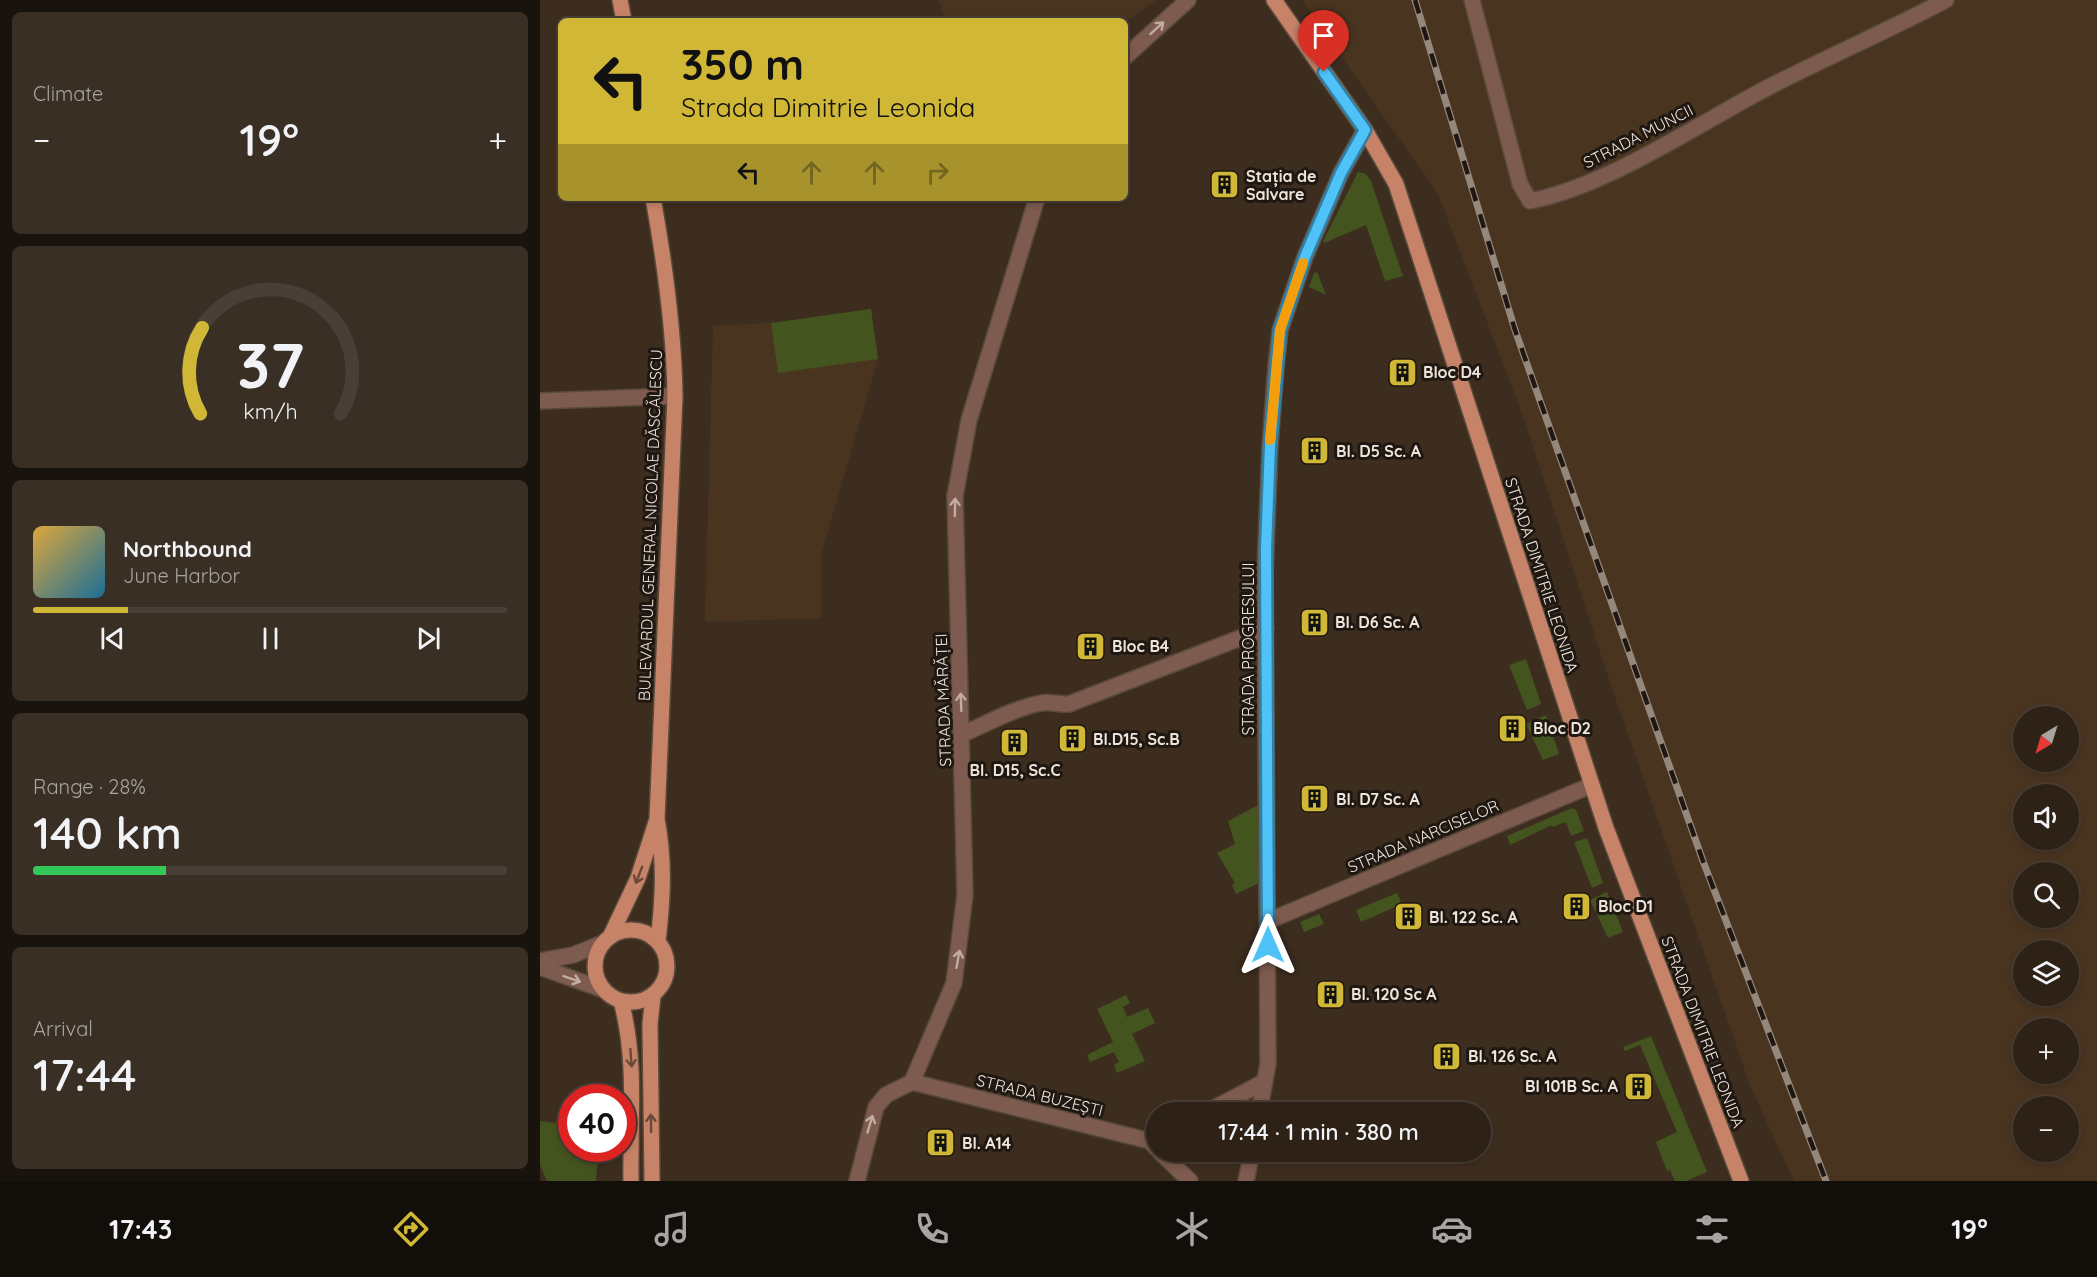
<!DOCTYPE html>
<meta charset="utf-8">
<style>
:root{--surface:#2e2217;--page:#3a2f24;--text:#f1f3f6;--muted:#a7a4a1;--line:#493f36;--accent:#d1b736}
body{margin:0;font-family:Quicksand,sans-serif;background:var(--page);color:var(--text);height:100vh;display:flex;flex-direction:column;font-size:22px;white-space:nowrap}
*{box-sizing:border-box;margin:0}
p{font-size:20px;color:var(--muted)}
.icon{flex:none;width:33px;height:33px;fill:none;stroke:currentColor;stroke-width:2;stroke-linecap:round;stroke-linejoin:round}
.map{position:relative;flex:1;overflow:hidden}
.panel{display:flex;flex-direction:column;gap:12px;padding:12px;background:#19130d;width:540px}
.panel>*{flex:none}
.top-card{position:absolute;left:18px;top:18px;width:570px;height:183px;border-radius:9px;box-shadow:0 3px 9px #0003,0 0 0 2px var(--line);background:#d1b736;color:#111;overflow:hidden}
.needle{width:39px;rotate:218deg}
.buttons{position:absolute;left:1473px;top:706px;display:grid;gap:12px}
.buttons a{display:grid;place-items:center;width:66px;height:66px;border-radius:50%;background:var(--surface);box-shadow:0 3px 9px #0003,0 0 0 2px var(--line);font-size:30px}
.speed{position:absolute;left:18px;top:1084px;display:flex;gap:12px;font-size:30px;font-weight:700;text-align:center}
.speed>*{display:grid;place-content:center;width:78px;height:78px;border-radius:50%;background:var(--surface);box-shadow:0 3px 9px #0003,0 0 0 2px var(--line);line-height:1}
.speed .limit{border:9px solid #d22;background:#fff;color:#111}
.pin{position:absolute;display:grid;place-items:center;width:51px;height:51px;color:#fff;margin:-62px -26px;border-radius:50% 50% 50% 0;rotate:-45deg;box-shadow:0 0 6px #0007}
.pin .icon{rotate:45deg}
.me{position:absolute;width:66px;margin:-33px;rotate:0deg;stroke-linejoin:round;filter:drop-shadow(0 0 4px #0008)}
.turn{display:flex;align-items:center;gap:21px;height:126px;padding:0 24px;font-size:27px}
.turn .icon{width:78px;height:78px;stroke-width:2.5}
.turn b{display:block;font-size:42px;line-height:51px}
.lanes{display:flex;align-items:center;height:57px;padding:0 24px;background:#0003;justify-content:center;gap:30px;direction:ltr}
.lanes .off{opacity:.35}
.big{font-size:45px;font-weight:600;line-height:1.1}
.panel .card{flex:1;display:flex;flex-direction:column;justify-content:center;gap:9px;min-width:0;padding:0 21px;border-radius:9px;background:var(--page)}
.panel .dial{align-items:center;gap:0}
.dial svg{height:156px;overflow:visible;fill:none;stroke:var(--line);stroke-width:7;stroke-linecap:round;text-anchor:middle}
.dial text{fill:var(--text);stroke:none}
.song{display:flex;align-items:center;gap:18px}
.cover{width:72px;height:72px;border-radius:9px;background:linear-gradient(135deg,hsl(40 70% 55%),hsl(200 70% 35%))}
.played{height:6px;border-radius:3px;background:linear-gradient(90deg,var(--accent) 20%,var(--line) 20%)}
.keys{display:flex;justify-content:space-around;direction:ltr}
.heat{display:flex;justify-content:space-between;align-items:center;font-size:33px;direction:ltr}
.charge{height:9px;border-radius:4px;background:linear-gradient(90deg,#34c759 28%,var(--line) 0)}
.trip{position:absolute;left:606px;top:1102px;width:345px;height:60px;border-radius:30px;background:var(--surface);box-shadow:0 3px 9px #0003,0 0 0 2px var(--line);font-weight:600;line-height:60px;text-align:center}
.tab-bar{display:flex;height:96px;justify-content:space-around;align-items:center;background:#120e09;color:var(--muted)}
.tab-bar .icon{width:42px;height:42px}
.tab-bar .on{color:var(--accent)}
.tab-bar b{font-size:27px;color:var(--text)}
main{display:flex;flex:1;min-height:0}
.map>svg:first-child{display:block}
</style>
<main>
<section class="panel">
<div class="card"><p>Climate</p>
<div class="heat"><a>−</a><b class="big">19°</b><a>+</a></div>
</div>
<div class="card dial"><svg viewBox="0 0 100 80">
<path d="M14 69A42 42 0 1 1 86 69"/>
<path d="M14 69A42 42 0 0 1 15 25" stroke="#d1b736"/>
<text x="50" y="56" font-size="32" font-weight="700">37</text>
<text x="50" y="72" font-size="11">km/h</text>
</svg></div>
<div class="card">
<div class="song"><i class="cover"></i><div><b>Northbound</b><p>June Harbor</p></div></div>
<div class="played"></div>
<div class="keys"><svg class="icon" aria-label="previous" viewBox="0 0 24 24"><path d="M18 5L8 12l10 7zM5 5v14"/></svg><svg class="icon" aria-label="pause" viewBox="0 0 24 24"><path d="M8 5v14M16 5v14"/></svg><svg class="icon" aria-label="next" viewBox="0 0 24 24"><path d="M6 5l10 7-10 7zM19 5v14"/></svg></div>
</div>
<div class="card"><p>Range · 28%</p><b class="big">140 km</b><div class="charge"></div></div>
<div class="card"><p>Arrival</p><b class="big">17:44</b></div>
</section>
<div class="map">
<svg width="1557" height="1181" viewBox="0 0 1557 1181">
<rect width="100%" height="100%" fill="#3d2d1f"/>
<path fill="#493420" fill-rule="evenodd" d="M399,0H616L585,22L406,21Z
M762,0H1557V1181H1254L1211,1088L1072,688L982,413L898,194ZM1484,717H1528V762H1484ZM1484,795H1528V840H1484ZM1484,873H1528V918H1484ZM1484,951H1528V996H1484ZM1484,1029H1528V1074H1484ZM1484,1107H1528V1152H1484Z
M331,309L338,359L281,555L282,618L165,622L173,326L231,323Z"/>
<path fill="#44541f" d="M818,172L826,174L831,181L863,276L845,281L826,225L784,243L783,241Z
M777,272L786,295L769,287L774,273Z
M331,309L338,359L238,373L231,323Z
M986,659L1001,704L987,710L969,665Z
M1006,715L1019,754L1003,760L986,724Z
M718,805L719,883L696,894L692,885L695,883L677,853L695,844L688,821Z
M1032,808L1036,810L1044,831L1031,836L1026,822L1013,827L1012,825L970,845L967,836Z
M1047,838L1063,883L1052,888L1034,842Z
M1067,892L1083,932L1068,938L1050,900Z
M857,893L862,904L821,922L816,910Z
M779,914L784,924L764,932L760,922Z
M586,995L590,1003L583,1007L587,1017L608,1008L615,1023L592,1034L605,1061L577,1073L574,1065L579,1062L574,1052L550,1062L547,1055L573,1042L557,1009Z
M1111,1036L1167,1172L1146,1181H1135L1130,1170L1127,1171L1116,1142L1137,1132L1100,1045L1085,1051L1083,1047Z
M18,1115L31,1122L32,1149H58L56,1181H7L0,1165V1121L15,1123Z"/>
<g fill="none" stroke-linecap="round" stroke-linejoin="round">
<defs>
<path id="minor" d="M932,0L980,184L990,201C1067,186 1155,126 1225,89C1285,58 1347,31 1406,0
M585,57L648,0
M0,401L135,396
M423,734C448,723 475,708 501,703C510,701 519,705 529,704L726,628
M728,921L1052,785
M0,961L33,955L63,943
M0,967L64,990
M372,1082L610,1141L616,1148
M665,1113L724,1082
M719,1113L728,1064L725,572L730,446L736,366L740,330L765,257L801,173L825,130
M620,1152L650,1181
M317,1181L336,1107L346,1095L372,1082L414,983L425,895L415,496L429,420L497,198
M706,1181L712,1152"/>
<path id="major" d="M80,0L84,21
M734,0L825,130L856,184L1066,828L1201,1181
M113,198C125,264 134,329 135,396L117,819C125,861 123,899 118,941
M55 966a36 36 0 1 1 72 0a36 36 0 1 1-72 0Z
M70,937L98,878L116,822
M81,1001C97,1060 90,1120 91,1181
M112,1181L110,1024L113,996"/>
</defs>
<use href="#minor" stroke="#594a3d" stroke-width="18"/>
<use href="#major" stroke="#594a3d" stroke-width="18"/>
<use href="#minor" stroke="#7d5b4e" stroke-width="15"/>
<use href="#major" stroke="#c78368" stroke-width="15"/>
<defs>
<path id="rail" d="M875,0L975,330L1163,861L1286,1181"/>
</defs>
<use href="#rail" stroke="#94877b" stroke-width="7"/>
<use href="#rail" stroke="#1f1711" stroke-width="4.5" stroke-dasharray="14" stroke-linecap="butt"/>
</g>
<defs><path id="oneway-shaft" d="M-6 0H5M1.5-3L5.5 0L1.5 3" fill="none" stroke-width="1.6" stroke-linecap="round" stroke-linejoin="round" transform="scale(1.5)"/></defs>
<g stroke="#c1ada2">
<use href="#oneway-shaft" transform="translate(617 28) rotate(-42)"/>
<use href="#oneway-shaft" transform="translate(415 507) rotate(-89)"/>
<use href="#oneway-shaft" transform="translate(421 702) rotate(-92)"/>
<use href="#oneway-shaft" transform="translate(418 959) rotate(-80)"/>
<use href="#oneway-shaft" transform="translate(32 979) rotate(19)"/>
<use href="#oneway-shaft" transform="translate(330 1124) rotate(-73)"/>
</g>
<g stroke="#6b4838">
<use href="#oneway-shaft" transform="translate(99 875) rotate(111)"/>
<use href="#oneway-shaft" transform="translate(91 1058) rotate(86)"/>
<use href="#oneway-shaft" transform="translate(111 1123) rotate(-91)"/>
</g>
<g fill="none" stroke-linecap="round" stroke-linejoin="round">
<defs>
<path id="route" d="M728,945L726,548L730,446L740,330L765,257L801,173L825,130L784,72"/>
</defs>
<use href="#route" stroke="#337fa1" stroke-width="15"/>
<use href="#route" stroke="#4fc3f7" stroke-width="10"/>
<path stroke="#f59e0b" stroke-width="10" d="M730,440L740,330L763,263"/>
</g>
<defs>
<symbol id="building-square" viewBox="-11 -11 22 22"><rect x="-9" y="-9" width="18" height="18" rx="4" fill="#d1b736" stroke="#1f1711"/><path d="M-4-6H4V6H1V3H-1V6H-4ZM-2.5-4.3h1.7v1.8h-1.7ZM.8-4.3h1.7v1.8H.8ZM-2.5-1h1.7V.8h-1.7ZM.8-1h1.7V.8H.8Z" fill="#111"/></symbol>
</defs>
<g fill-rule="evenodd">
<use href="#building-square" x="668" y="168" width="33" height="33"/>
<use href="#building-square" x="846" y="356" width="33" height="33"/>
<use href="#building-square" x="758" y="434" width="33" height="33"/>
<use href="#building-square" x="758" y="606" width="33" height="33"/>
<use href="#building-square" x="534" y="630" width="33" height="33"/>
<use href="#building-square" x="956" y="712" width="33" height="33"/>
<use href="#building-square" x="516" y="722" width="33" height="33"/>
<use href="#building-square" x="458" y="726" width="33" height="33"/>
<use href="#building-square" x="758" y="782" width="33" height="33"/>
<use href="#building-square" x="1020" y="890" width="33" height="33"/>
<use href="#building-square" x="852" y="900" width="33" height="33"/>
<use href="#building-square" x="774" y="978" width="33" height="33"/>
<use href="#building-square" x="890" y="1040" width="33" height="33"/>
<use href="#building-square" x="1082" y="1070" width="33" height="33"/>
<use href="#building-square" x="384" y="1126" width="33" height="33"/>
</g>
<g text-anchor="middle" stroke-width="6" stroke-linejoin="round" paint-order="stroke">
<g font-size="16" fill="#eee4da" stroke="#1f1711">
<text transform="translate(1098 136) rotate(-27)" y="6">STRADA MUNCII</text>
<text transform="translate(110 525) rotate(-88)" y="6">BULEVARDUL GENERAL NICOLAE DĂSCĂLESCU</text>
<text transform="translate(1002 575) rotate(72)" y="6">STRADA DIMITRIE LEONIDA</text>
<text transform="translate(708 649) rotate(-90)" y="6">STRADA PROGRESULUI</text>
<text transform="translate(403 700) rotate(-92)" y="6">STRADA MĂRĂȚEI</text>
<text transform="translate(883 836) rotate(-23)" y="6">STRADA NARCISELOR</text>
<text transform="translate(1163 1032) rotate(69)" y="6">STRADA DIMITRIE LEONIDA</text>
<text transform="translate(500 1095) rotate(14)" y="6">STRADA BUZEȘTI</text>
</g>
<g font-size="16" font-weight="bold" fill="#eee4da" stroke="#1f1711" text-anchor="start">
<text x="706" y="182">Stația de<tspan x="706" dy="18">Salvare</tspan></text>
<text x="883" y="378">Bloc D4</text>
<text x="796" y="457">Bl. D5 Sc. A</text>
<text x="795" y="628">Bl. D6 Sc. A</text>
<text x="572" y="652">Bloc B4</text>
<text x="993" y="734">Bloc D2</text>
<text x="553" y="745">Bl.D15, Sc.B</text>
<text x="475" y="776" text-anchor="middle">Bl. D15, Sc.C</text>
<text x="796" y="805">Bl. D7 Sc. A</text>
<text x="1058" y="912">Bloc D1</text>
<text x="889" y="923">Bl. 122 Sc. A</text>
<text x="811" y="1000">Bl. 120 Sc A</text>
<text x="928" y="1062">Bl. 126 Sc. A</text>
<text x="1078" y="1092" text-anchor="end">Bl 101B Sc. A</text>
<text x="422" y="1149">Bl. A14</text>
</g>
</g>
</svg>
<div class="buttons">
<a><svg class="needle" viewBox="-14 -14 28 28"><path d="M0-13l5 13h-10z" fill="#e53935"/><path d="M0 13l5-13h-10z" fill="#a7a4a1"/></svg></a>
<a><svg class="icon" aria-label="sound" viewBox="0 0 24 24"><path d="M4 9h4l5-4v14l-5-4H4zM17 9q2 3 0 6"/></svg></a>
<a><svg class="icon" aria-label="search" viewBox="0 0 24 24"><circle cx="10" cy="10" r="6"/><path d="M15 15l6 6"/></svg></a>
<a><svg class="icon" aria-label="layers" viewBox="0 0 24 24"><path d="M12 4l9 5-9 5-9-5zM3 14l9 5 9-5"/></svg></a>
<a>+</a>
<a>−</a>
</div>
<div class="speed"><div class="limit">40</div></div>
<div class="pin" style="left:784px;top:72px;background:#d93025"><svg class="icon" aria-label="arrive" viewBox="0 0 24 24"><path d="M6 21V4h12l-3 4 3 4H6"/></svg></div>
<svg class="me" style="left:728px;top:945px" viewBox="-20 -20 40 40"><path d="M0-17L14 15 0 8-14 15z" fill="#4fc3f7" stroke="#fff" stroke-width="4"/></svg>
<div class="trip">17:44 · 1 min · 380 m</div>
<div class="top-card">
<div class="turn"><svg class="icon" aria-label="left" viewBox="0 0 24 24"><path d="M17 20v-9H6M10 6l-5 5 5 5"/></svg><div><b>350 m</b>Strada Dimitrie Leonida</div></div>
<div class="lanes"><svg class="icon" aria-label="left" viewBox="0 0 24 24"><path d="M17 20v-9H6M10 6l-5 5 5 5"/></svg><svg class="icon off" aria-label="ahead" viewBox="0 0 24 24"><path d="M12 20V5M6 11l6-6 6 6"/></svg><svg class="icon off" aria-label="ahead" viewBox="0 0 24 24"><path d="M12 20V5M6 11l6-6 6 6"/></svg><svg class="icon off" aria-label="right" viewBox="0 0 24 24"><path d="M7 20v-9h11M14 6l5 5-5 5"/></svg></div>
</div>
</div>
</main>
<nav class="tab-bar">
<b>17:43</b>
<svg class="icon on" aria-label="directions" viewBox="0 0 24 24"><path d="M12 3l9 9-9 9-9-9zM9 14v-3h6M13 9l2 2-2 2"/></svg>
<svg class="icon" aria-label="music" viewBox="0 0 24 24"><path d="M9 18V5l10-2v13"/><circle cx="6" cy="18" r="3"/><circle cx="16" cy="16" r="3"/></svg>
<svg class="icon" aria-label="phone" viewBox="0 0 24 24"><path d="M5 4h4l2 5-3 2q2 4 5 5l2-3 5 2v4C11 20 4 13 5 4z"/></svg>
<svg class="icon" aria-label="climate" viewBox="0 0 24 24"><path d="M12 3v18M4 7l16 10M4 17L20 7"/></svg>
<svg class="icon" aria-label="car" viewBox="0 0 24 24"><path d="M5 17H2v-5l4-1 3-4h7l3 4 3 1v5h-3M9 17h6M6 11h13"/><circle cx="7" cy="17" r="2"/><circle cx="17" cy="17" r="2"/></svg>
<svg class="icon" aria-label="filters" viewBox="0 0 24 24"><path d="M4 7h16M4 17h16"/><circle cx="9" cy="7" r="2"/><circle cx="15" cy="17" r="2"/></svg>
<b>19°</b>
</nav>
